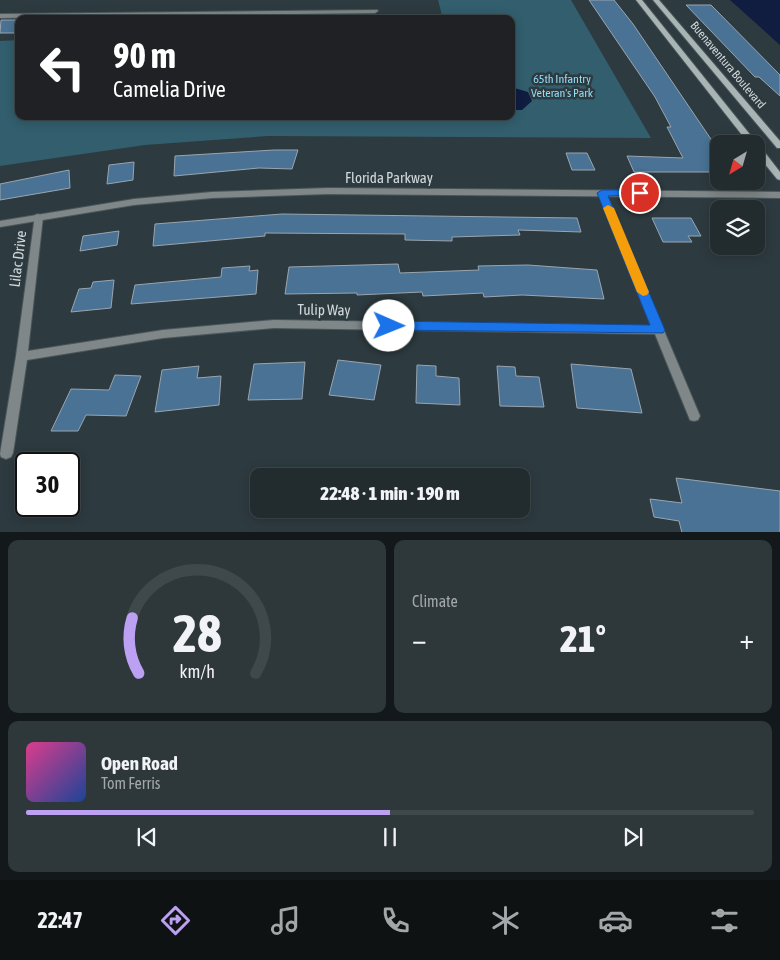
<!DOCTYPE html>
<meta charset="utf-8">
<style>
:root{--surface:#222c2f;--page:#2e383b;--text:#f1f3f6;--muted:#a2a7aa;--line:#3f484b;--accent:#bca0f2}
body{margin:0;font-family:"Asap Condensed",sans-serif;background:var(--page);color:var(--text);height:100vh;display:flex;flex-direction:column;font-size:19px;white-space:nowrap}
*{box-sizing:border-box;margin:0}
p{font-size:16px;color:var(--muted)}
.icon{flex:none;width:28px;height:28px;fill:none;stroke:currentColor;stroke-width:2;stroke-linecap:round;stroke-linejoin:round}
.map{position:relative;height:532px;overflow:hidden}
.drawer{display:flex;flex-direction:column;gap:8px;padding:8px;background:#13181a;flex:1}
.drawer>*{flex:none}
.banner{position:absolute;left:15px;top:15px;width:500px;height:105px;border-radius:10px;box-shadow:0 2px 12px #0003,0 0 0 1px var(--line);background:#202124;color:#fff;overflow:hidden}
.needle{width:32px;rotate:217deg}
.fabs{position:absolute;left:710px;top:135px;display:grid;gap:10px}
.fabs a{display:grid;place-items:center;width:55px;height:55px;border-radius:10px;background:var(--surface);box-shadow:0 2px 12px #0003,0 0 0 1px var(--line);font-size:25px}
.speed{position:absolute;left:15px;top:452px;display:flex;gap:10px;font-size:25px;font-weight:700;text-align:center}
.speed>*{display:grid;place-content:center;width:65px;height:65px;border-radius:50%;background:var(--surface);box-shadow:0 2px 12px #0003,0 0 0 1px var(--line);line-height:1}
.speed .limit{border:2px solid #111;border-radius:8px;background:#fff;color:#111}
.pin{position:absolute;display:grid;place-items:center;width:42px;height:42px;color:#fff;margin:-21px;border:2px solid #fff;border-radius:50%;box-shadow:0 1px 5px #0007}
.me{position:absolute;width:55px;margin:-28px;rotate:91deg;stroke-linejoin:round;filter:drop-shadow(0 0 4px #0008)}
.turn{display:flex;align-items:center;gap:18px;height:105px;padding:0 15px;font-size:22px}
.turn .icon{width:65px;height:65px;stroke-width:2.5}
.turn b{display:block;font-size:35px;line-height:42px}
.big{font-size:38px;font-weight:800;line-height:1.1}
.drawer .widget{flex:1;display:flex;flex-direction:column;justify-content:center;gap:8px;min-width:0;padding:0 18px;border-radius:10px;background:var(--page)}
.drawer .dial{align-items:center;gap:0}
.dial svg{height:130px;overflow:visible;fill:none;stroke:var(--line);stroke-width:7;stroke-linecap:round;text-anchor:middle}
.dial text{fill:var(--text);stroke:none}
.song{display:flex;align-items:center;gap:15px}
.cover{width:60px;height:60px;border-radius:8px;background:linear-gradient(135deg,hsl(330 70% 55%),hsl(220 70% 35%))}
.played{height:5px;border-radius:2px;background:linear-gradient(90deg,var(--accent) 50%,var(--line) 50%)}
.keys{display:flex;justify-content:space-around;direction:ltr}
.heat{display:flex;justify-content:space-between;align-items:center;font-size:28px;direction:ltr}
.drawer .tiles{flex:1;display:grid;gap:8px;grid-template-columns:1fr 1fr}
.widget:last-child{grid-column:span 2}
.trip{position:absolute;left:250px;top:468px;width:280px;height:50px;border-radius:10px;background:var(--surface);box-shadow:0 2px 12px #0003,0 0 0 1px var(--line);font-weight:800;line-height:50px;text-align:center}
.tabs{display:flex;height:80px;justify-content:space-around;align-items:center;background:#0e1213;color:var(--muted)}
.tabs .icon{width:35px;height:35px}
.tabs .active{color:var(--accent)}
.tabs b{font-size:22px;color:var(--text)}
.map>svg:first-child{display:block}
</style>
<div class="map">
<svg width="780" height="533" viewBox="0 0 780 533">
<rect width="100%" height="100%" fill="#2d3a3f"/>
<path fill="#325e6d" d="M438,0H571L651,138L268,136L145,145L0,166V41L19,40V116H511V19H443Z"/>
<path fill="#101c40" d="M730,0H780V45Z
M511,87L528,92L532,101L522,110H511Z"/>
<path fill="#497294" stroke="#9aa5af" d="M589,0H614L633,24L719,151V172H634L627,156L683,158L667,127H671L655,97Z
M686,5H711L780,75V96L759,77H755Z
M1,20H19V33H0Z
M274,150H298L292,169L259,168L174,176L175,156Z
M566,153H587L595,170H572Z
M134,162L133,180L107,184L109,165Z
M69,170L70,188L0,200V184Z
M282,214L577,218L581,232L518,230L520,235L452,237V241L405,240V234L265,233V236L153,246L155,224Z
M652,218H691L701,236H688L692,242H663Z
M119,231L117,245L80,251L83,236Z
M398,264L400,273L479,270L478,266L528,265L597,270L604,299L522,295L484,297L483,293L423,296L422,292L357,295V293L285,294L289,267Z
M250,266L249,271L258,270L256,294L131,304L135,285L221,277L222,268Z
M114,280L111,308L71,312L79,289L91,288L93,282Z
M338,360L381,365L374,400L329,395Z
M305,362L302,399L248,400L254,364Z
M571,364L631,369L642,413L577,408Z
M417,365L436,366V376L459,378L460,405L416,403Z
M199,366L197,378L221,376L219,405L155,412L162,370Z
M497,366L515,367L516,376L539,377L544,407L500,406Z
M115,375L141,376L126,416L86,415L78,431H51L71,389L109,390Z
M676,478L780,491V533H682L679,521L654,517L650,499L682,503Z"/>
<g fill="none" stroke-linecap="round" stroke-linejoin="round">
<defs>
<path id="minor" d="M377,10L378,11L375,13L0,18V14Z
M602,190L606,193L700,416L698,420L694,421L690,420L655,334L274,328L163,338L27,360L13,453L11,457L6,459L1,457L0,454L16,356L35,215L38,214L43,217L28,351L163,330L274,320L651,326L598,193Z"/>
<path id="tertiary" d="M328,188L780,192V198L328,194L212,198L134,205L0,227V221L134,199L212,192Z"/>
<path id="secondary" d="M636,0H642L756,142L757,144L756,145H759L780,172V180L777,179L756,153V144H749Z
M653,0H659L780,141V148H777Z"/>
</defs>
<use href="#minor" stroke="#4a565b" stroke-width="2"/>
<use href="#tertiary" stroke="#4a565b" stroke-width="2"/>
<use href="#secondary" stroke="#4a565b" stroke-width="2"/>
<use href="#minor" fill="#808788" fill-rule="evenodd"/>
<use href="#tertiary" fill="#808788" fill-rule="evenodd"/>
<use href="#secondary" fill="#a9b4b5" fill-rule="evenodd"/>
</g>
<path fill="#1a73e8" stroke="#114b97" d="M640,190L644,191V195L608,196L665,330L663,333L389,330L383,326L389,321L650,325L597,193L602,190Z"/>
<path fill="#f59e0b" d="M608,205L614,208L649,292L647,295L643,296L637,292L603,208Z"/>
<g text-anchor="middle" stroke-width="5" stroke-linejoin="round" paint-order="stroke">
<g font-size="12" fill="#d0d8db" stroke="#2d3a3f">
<text transform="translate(728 65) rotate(50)" y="4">Buenaventura Boulevard</text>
</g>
<g font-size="12" fill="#93dcf6" stroke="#2d3a3f">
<text x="562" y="83">65th Infantry<tspan x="562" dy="14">Veteran's Park</tspan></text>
</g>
<g font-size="15" fill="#d0d8db" stroke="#2d3a3f">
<text x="389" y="183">Florida Parkway</text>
<text transform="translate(18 259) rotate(-83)" y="5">Lilac Drive</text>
<text transform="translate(324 310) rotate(1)" y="5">Tulip Way</text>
</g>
</g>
</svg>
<div class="fabs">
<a><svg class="needle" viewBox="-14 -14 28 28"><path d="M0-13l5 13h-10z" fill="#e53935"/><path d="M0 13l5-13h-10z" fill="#a2a7aa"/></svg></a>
<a><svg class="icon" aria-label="layers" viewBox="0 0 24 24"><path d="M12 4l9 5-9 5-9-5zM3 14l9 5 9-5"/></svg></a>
</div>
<div class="speed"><div class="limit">30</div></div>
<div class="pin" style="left:640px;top:193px;background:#d93025"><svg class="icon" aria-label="arrive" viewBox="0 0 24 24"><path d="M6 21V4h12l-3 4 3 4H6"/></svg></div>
<svg class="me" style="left:389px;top:326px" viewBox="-20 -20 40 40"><circle r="19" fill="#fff"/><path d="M0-13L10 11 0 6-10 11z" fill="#1a73e8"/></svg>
<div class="trip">22:48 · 1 min · 190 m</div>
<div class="banner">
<div class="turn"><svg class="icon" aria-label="left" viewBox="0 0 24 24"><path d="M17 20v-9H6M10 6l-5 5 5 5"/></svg><div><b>90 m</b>Camelia Drive</div></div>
</div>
</div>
<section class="drawer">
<div class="tiles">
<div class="widget dial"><svg viewBox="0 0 100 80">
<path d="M14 69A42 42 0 1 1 86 69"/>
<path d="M14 69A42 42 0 0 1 10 35" stroke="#bca0f2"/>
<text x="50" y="56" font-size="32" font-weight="700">28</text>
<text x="50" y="72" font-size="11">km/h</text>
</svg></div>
<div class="widget"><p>Climate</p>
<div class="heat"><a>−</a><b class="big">21°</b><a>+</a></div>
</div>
<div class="widget">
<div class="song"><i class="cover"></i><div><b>Open Road</b><p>Tom Ferris</p></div></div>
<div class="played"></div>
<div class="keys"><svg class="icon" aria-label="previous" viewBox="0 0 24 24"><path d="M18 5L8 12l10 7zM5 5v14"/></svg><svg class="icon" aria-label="pause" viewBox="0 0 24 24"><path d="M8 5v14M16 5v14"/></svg><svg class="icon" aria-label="next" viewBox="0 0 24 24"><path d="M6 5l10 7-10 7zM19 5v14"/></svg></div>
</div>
</div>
</section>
<nav class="tabs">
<b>22:47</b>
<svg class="icon active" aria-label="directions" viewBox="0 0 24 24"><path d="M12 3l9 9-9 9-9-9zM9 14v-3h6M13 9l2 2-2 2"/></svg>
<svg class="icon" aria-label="music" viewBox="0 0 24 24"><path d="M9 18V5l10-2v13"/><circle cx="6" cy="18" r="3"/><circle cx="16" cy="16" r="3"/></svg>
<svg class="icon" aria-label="phone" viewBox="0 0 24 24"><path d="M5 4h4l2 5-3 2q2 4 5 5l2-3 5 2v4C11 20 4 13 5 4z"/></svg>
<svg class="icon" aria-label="climate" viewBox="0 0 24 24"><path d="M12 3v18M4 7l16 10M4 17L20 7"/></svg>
<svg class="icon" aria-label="car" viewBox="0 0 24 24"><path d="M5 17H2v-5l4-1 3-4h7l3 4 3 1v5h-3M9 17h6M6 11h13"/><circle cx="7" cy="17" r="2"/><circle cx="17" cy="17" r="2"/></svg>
<svg class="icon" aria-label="filters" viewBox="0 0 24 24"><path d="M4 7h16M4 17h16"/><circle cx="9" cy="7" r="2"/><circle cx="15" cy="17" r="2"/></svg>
</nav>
